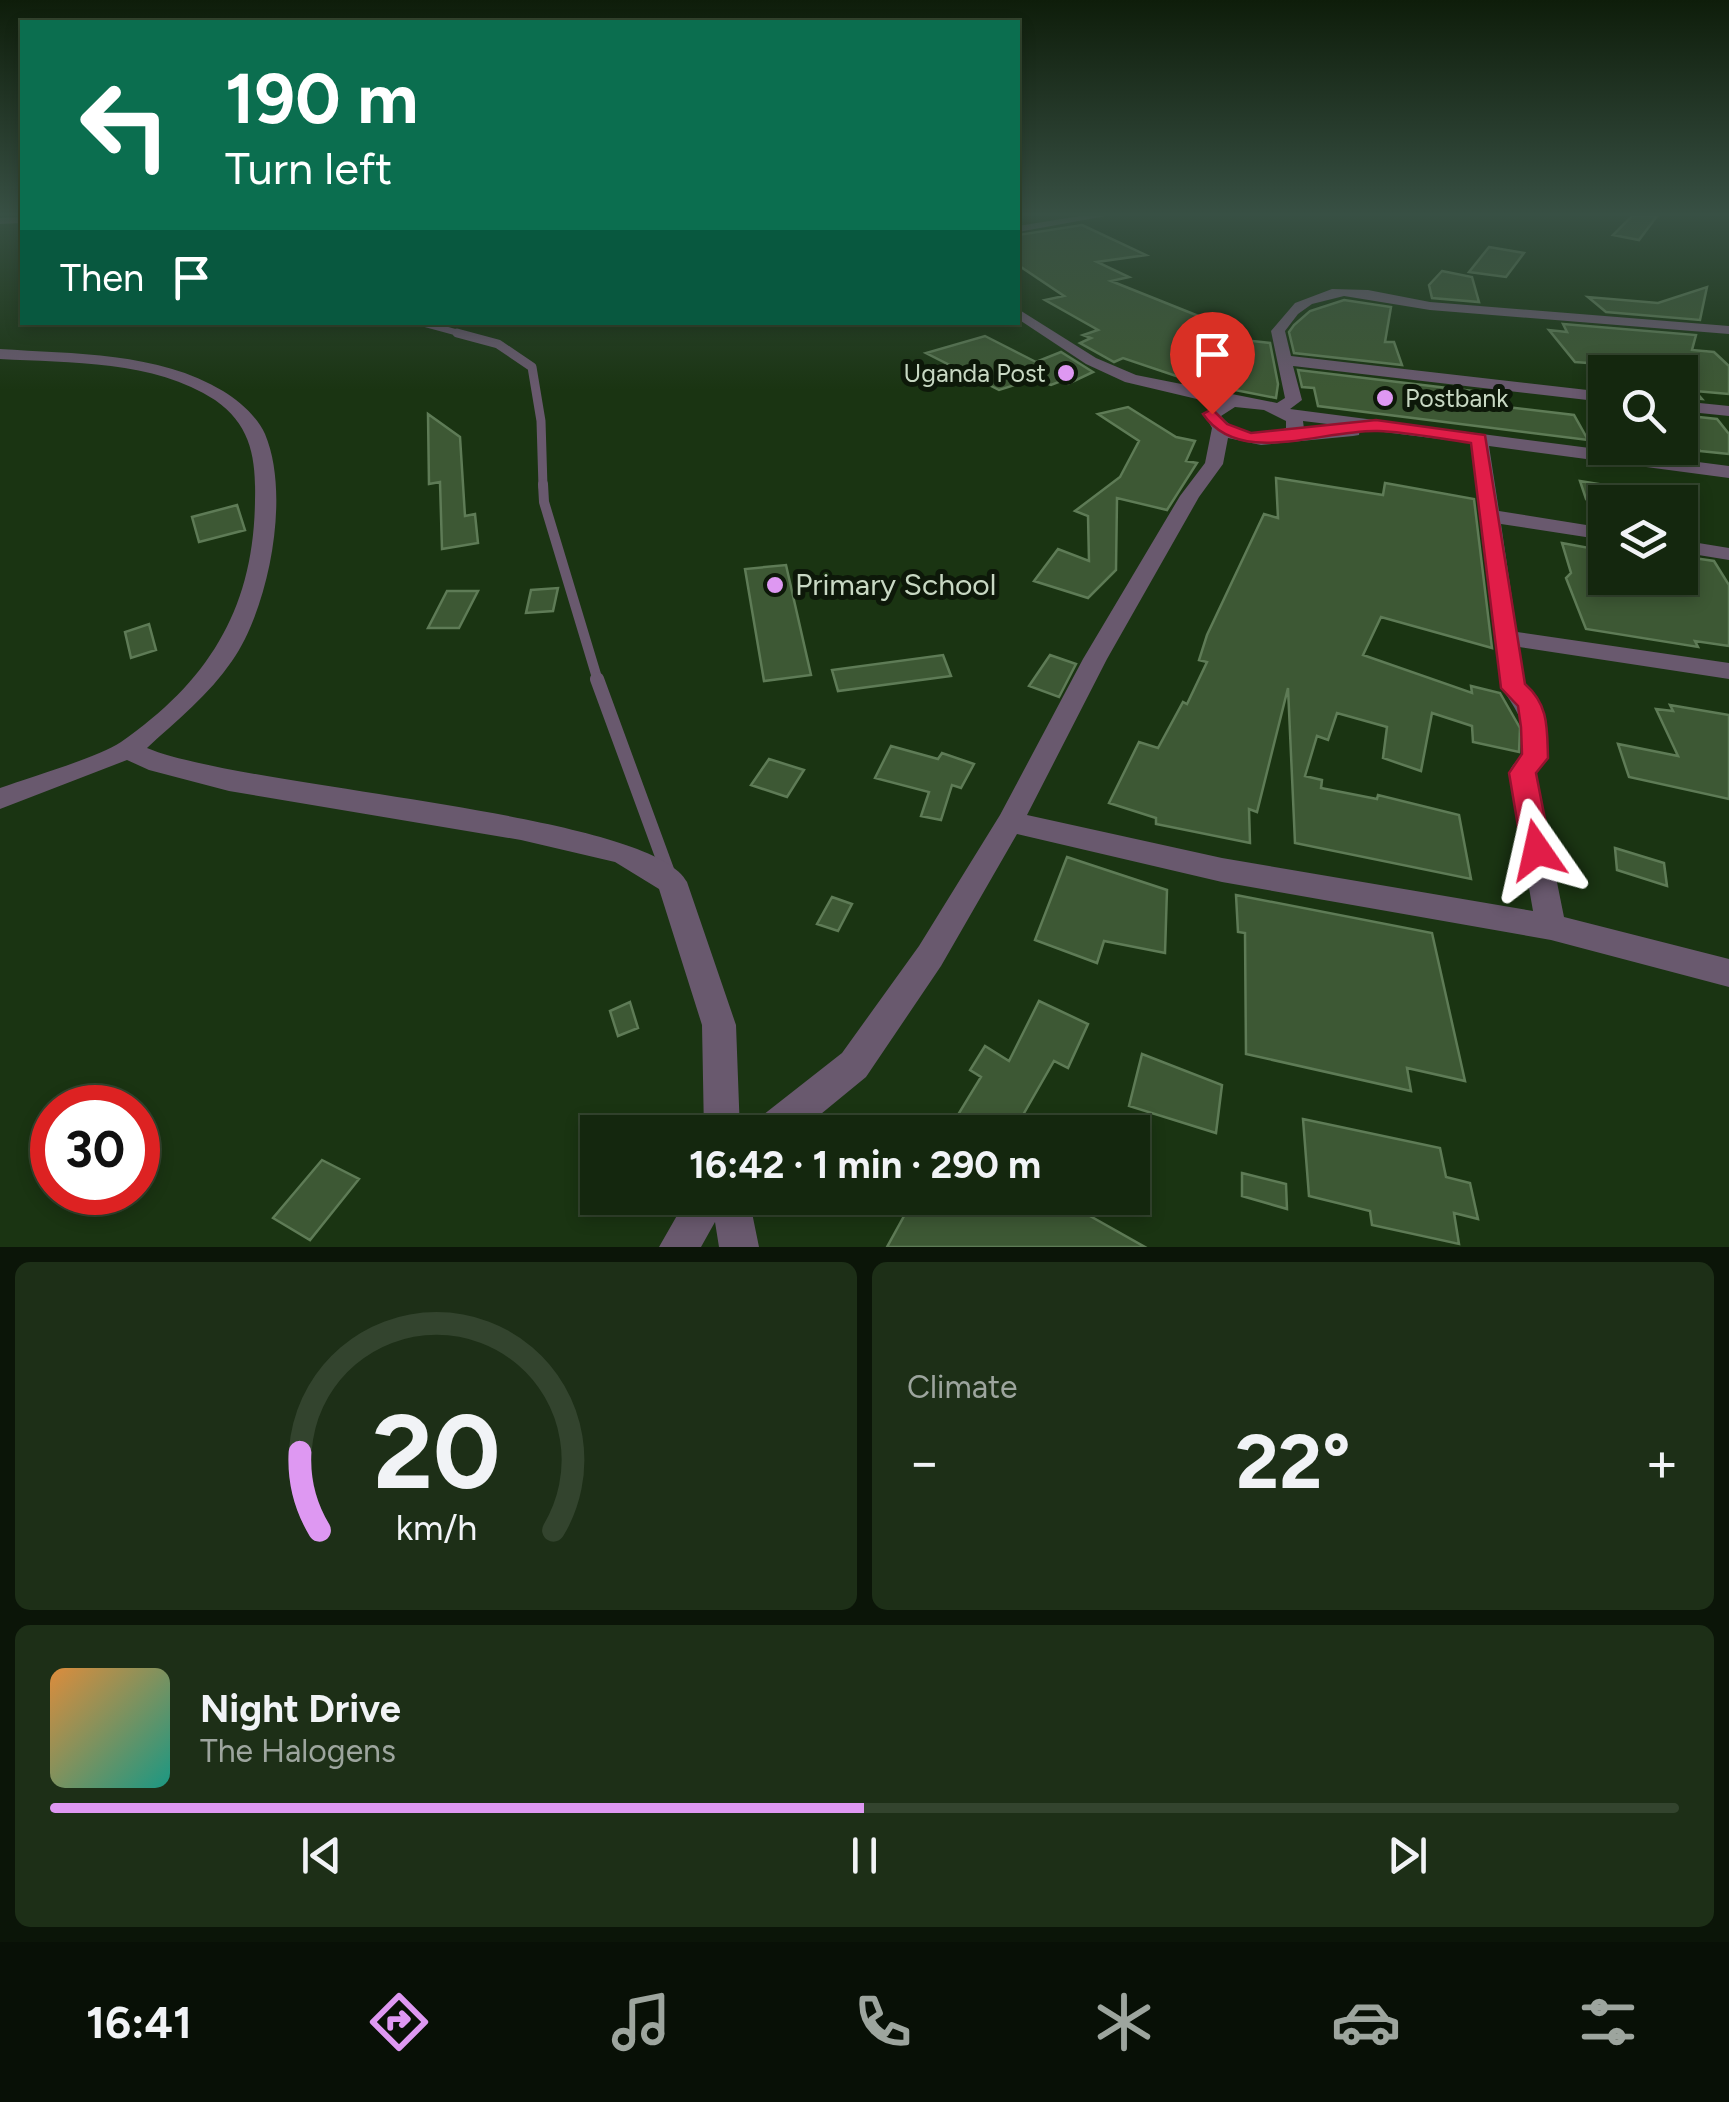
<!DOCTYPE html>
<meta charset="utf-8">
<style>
:root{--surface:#14270e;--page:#1d2f17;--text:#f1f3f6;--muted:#9da59e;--line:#33442e;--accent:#de98f2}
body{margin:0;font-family:Figtree,sans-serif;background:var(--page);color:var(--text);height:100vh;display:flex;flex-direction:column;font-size:38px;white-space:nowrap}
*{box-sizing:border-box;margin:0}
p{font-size:32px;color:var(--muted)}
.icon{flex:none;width:55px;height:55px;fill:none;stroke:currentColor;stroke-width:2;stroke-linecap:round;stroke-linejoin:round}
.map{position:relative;height:1247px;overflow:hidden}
.drawer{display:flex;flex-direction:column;gap:15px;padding:15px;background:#0b1508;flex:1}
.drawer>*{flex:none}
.guide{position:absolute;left:20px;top:20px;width:1000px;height:305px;border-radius:0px;box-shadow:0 5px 15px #0003,0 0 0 2px var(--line);background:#0b6e4f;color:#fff;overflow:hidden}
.controls{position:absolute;left:1588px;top:355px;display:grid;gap:20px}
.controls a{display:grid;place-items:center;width:110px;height:110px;border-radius:0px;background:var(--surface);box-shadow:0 5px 15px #0003,0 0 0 2px var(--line);font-size:50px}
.speed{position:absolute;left:30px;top:1085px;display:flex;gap:20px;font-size:50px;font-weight:700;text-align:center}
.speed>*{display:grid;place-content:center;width:130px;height:130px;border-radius:50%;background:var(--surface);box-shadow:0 5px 15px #0003,0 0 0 2px var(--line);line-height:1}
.speed .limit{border:15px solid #d22;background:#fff;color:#111}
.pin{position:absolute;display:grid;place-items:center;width:85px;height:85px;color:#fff;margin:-102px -42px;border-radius:50% 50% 50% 0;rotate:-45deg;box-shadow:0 0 10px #0007}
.pin .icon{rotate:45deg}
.me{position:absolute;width:110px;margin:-55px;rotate:349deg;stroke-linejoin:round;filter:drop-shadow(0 0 8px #0008)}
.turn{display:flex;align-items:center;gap:35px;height:210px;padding:0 40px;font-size:45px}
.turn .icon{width:130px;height:130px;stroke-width:2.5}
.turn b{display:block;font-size:70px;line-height:85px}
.then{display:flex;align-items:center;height:95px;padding:0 40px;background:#0003;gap:20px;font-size:38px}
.big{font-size:75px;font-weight:700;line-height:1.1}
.drawer .tile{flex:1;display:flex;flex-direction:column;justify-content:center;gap:15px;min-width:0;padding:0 35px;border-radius:15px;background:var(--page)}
.drawer .dial{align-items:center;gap:0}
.dial svg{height:260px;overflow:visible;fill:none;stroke:var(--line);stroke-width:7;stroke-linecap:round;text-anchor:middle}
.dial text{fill:var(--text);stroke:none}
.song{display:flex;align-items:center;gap:30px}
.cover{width:120px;height:120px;border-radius:15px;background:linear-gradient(135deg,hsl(30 70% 55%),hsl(170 70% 35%))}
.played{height:10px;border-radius:5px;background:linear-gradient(90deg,var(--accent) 50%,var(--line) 50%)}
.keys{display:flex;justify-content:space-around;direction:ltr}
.heat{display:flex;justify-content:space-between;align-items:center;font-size:55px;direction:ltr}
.drawer .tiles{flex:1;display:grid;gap:15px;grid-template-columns:1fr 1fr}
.tile:last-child{grid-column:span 2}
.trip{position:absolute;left:580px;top:1115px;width:570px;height:100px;border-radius:0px;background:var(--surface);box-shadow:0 5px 15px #0003,0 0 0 2px var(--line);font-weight:700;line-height:100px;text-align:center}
.tab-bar{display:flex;height:160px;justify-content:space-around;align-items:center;background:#081006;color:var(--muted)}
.tab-bar .icon{width:70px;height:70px}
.tab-bar .on{color:var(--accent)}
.tab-bar b{font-size:45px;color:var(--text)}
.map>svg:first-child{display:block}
</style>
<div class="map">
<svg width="1729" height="1247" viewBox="0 0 1729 1247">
<rect width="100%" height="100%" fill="#1a3412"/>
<path fill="#3d5834" stroke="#5e7b56" stroke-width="2.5" d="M1632,216H1657L1639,240L1613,235Z
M1082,225L1146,255L1097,262L1129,277L1111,281L1226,327L1245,330L1243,340L1270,343L1278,384L1276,398L1194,382L1123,358L1114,362L1080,343L1091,338L1083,335L1098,330L1045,300L1064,296L1018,265V235Z
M1489,247L1524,253L1506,277L1469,272Z
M1442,271L1472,277L1479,302L1432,298L1429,285Z
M1707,287L1700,320L1606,312L1588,297L1658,303Z
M1344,300L1391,307L1385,342H1394L1402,365L1294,353L1289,332L1294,325L1310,311Z
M1563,324L1696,335L1692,350L1714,352L1729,366V394L1695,391L1702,399L1680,397V372H1622L1616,365L1575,362L1549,330L1567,332Z
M985,336L1036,362L1061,352L1093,372L1068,384L1061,381L1051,385L1034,379L999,390L926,353Z
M1298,370L1481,392L1494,395L1498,406L1574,415L1588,440L1318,406L1314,388L1302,387Z
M1128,407L1176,437L1195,441L1186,461L1197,463L1167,510L1117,498L1116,570L1088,598L1034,581L1058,549L1089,561L1088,516L1075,511L1120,477L1139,441L1098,414Z
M428,414L460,437L465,516L475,514L478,543L442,549L440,482L429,484Z
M1680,415L1717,419L1729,434V454L1700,451L1680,423Z
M1276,478L1383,495L1385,483L1474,499L1492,648L1381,617L1363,655L1472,693L1471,686L1500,693L1520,728L1519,752L1473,742L1472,726L1432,713L1421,771L1383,758L1387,727L1337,713L1328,740L1317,736L1305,776L1322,780L1321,788L1377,799L1378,795L1459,815L1471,879L1295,843L1288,688L1257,812L1249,809L1250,843L1156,824V818L1109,803L1139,742L1158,748L1183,702L1187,704L1207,662L1199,660L1207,635L1264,514L1278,518Z
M1580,481L1605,485V524L1586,499Z
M237,505L245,530L199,542L192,517Z
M1562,543L1595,549L1604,578L1680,580L1686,578L1680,556L1714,561L1729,585V646L1695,641L1698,647L1586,629L1566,578L1571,573Z
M786,565L811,675L764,681L745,569Z
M558,588L553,611L526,613L531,590Z
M447,591H478L459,628H428Z
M149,624L156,650L131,658L125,632Z
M943,655L951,676L838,691L832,670Z
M1050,655L1076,664L1059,697L1029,686Z
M1670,705L1729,715V799L1629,777L1618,744L1678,756L1656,709L1673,711Z
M891,746L938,759L942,753L974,764L961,788L952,785L941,820L921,816L929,792L875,778Z
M769,759L804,770L787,797L751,785Z
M1615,848L1664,863L1667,886L1617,870Z
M1067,857L1167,890L1165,953L1104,941L1097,963L1035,940Z
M1236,895L1432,933L1465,1081L1407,1068L1411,1091L1246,1054L1245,933L1238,932Z
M832,897L852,904L838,931L817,924Z
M1039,1001L1088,1024L1068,1068L1054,1061L1023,1115L1053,1132H979L956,1118L981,1077L970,1070L985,1046L1009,1061Z
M630,1002L638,1028L618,1036L610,1011Z
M1142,1054L1222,1085L1216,1133L1129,1106Z
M1303,1119L1440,1148L1446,1177L1470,1183L1478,1219L1454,1213L1459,1244L1372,1225L1370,1211L1309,1196Z
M322,1160L359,1179L310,1240L273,1218Z
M1242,1173L1286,1184L1287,1209L1242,1196Z
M914,1198H1058L1145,1247H887Z"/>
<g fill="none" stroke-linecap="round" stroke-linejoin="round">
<path stroke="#69596e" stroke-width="6" d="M0,221L22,220
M418,322L466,335"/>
<path stroke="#69596e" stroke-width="9" d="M457,333L498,344L532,367L541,421L543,487"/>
<path stroke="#69596e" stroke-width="10" d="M543,484L544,502L598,681"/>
<path stroke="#69596e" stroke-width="14" d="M597,679L670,878"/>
<path fill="#69596e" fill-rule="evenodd" d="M1080,216H1106L1018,232V226Z
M1332,289L1368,290L1430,302L1729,326V334L1430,310L1344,296L1312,304L1298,314L1285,331L1291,356L1605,392V402L1293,366L1302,400L1290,409L1729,466V478L1489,446L1499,511L1605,528V540L1501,524L1517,632L1729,663V679L1519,647L1525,684L1539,701L1546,719L1548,758L1535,773L1564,917L1729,959V987L1551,940L1222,882L1017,834L941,966L866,1077L799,1132H753L758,1119L842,1053L919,946L1000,815L1083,659L1180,496L1205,463L1212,428L1204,414L1218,404L1125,382L1086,364L1018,319V309L1096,358L1136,375L1277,403L1285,398L1271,331L1295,303ZM1235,407L1264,410L1286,421V428C1264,439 1237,436 1221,416ZM1303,421L1344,426L1304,429ZM1360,429L1471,443L1501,687C1511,702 1534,732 1522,754C1518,760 1512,764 1509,773L1533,911L1222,858L1027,815L1107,659L1199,497L1223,464L1228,438L1261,445L1353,436L1359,435Z
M0,349C73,354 159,352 223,391C239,401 257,416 265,434C291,495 269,608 232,661C209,695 177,720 147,748C242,788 651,812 687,882L736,1025L740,1132H704L702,1025L659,889L615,862L521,840L229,791L149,770L127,760L0,809V788C31,777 96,758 121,742C209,681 254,608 255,500C256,458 251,425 215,400C154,360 70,363 0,359Z
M1680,401L1729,406V416L1680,411Z
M1680,540L1729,548V560L1680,552Z
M687,1198H749L759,1247H719L715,1222L701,1247H659Z"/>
</g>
<linearGradient id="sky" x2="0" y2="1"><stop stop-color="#0e1d0a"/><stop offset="0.55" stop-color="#385044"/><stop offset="1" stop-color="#385044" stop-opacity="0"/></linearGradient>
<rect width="1729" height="390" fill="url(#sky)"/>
<path fill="#e11d48" stroke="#92132f" stroke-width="2.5" d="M1212,409L1227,424L1251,433L1376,420L1485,435L1525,684C1549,705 1547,728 1548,758L1536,773L1551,850L1547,858H1527L1522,850L1509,773L1522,754L1521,727L1518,706L1501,688L1471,443C1440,439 1409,432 1378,431C1323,429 1240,468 1203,414Z"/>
<g fill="#de98f2" stroke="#0d1809" stroke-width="4">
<circle cx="1066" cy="373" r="10"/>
<circle cx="1385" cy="398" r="10"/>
<circle cx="775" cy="585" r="10"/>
</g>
<g text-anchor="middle" stroke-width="10" stroke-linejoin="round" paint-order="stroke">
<g font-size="25" fill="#c8d8c3" stroke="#0d1809" text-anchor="end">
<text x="1046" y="382">Uganda Post</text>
<text x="1405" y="407" text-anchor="start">Postbank</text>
</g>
<g font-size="30" fill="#c8d8c3" stroke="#0d1809" text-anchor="start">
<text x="795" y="595">Primary School</text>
</g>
</g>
</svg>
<div class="controls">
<a><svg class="icon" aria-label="search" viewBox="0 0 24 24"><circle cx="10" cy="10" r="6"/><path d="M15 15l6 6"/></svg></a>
<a><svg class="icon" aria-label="layers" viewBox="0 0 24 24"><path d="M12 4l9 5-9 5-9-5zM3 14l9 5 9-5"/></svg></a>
</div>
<div class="speed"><div class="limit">30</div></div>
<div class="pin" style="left:1212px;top:414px;background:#d93025"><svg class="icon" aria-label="arrive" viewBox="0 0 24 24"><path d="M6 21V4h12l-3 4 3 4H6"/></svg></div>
<svg class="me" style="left:1537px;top:850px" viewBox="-20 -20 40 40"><path d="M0-17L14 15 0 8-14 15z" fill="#e11d48" stroke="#fff" stroke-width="4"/></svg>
<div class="trip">16:42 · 1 min · 290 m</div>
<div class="guide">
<div class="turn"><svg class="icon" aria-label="left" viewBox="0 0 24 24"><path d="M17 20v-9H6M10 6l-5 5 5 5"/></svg><div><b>190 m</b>Turn left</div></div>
<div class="then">Then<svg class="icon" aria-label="arrive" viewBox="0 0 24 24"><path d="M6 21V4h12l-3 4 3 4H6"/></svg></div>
</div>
</div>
<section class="drawer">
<div class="tiles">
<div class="tile dial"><svg viewBox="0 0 100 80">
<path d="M14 69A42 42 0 1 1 86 69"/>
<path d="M14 69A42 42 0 0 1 8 45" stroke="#de98f2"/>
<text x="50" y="56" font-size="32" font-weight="700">20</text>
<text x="50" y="72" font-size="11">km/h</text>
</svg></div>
<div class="tile"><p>Climate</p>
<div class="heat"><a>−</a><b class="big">22°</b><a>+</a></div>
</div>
<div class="tile">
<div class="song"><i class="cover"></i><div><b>Night Drive</b><p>The Halogens</p></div></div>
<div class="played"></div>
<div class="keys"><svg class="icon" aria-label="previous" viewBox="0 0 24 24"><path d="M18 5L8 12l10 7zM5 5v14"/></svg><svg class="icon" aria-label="pause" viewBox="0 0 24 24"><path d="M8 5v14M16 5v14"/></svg><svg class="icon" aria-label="next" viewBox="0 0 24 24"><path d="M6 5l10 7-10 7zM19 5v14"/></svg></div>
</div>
</div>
</section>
<nav class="tab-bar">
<b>16:41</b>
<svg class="icon on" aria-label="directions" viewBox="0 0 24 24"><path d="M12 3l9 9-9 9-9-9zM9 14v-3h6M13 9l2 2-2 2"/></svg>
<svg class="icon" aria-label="music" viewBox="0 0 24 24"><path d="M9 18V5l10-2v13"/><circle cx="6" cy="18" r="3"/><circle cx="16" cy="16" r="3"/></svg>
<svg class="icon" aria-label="phone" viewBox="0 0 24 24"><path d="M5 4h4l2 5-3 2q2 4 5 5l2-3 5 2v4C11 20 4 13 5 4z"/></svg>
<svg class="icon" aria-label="climate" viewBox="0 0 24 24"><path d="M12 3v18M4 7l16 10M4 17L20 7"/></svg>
<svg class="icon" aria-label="car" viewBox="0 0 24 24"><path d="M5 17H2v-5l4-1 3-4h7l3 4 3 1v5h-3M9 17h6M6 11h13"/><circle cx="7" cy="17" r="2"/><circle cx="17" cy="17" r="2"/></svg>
<svg class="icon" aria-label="filters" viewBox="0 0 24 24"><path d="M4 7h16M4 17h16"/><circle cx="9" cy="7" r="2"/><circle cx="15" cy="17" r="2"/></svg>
</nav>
